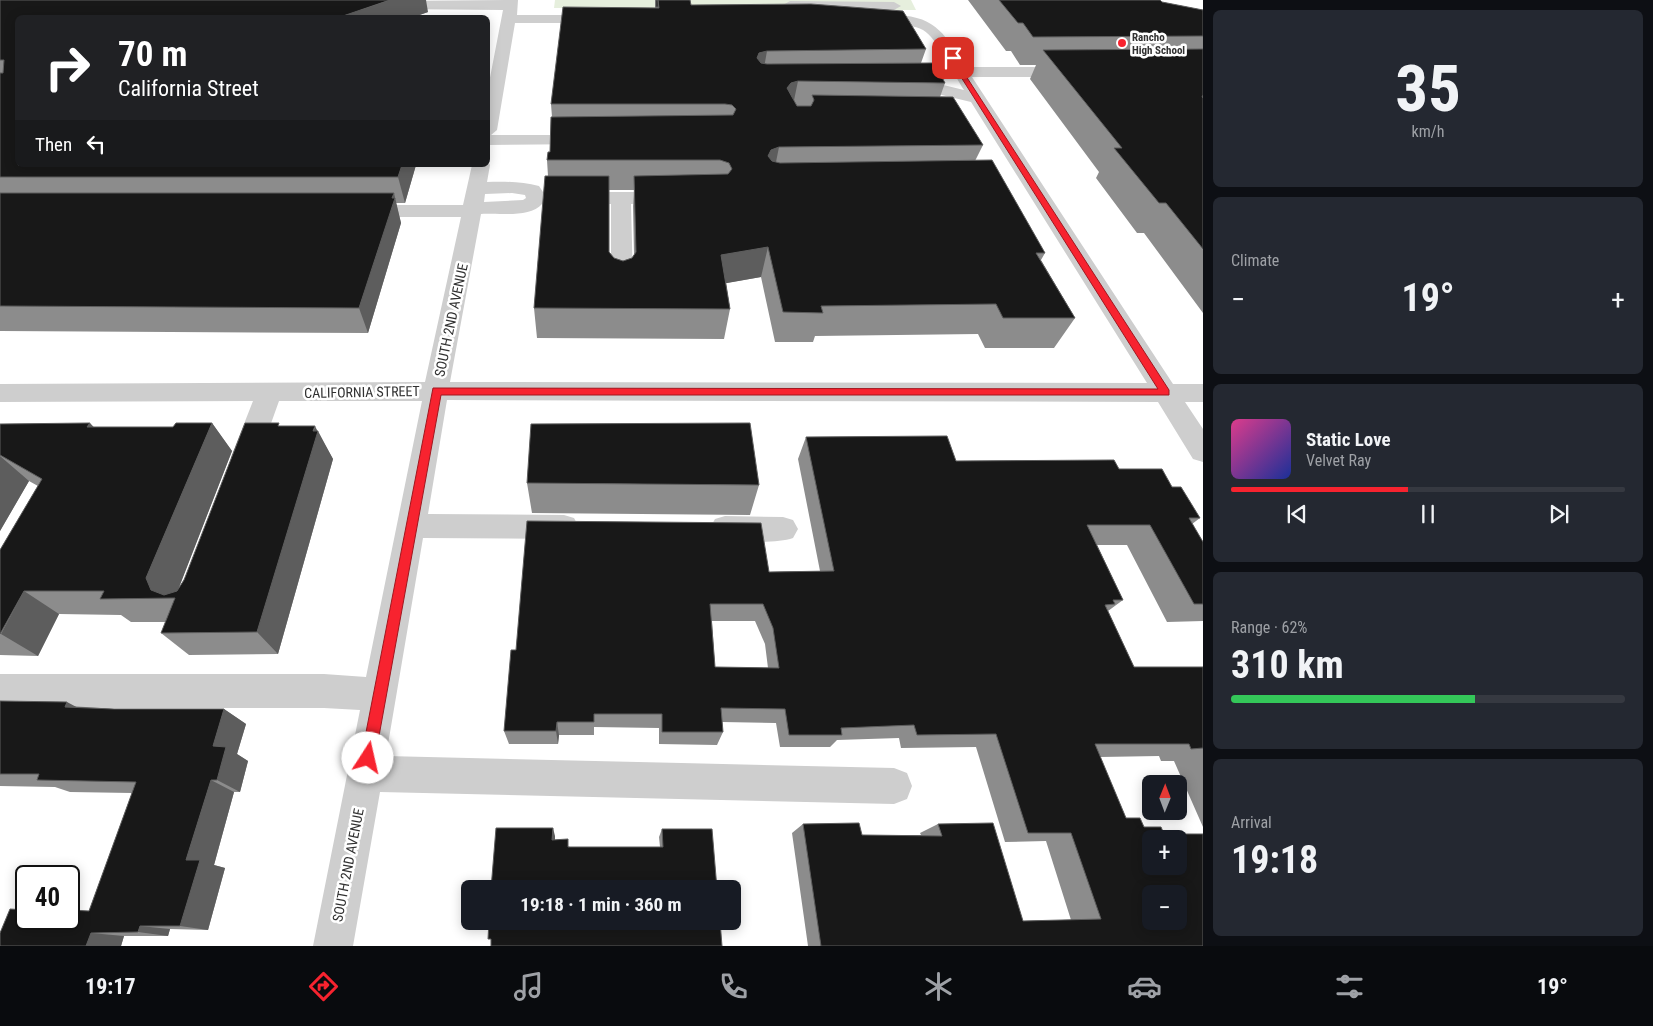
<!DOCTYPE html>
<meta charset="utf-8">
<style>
:root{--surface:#171b24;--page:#242831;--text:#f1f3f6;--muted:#9ea1a6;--line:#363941;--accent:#f7232f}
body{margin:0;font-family:"Roboto Condensed",sans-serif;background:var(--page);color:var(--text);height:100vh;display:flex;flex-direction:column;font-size:19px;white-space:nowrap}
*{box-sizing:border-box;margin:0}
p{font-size:16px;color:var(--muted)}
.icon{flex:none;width:28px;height:28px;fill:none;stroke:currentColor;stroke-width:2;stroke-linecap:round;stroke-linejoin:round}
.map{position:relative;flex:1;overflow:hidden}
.side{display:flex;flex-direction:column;gap:10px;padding:10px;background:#0d0f14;width:450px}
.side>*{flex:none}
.guide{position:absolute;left:15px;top:15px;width:475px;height:152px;border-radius:8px;box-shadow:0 2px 12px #0003;background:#202124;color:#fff;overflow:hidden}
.needle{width:32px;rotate:1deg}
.fabs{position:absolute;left:1142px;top:775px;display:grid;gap:10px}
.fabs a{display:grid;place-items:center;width:45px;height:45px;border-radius:8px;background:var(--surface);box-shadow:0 2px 12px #0003;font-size:25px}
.speed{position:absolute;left:15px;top:865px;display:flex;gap:10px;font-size:25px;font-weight:700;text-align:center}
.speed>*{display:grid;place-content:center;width:65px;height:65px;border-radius:50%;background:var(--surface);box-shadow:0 2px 12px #0003;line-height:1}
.speed .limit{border:2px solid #111;border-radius:8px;background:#fff;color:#111}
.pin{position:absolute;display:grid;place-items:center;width:42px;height:42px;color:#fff;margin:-21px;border-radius:10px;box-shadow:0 2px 8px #0006}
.me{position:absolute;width:55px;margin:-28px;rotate:10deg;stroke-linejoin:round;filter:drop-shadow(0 0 4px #0008)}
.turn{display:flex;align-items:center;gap:18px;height:105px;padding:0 20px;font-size:22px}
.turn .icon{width:65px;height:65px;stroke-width:2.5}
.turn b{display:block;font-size:35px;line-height:42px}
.then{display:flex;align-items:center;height:48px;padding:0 20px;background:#0003;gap:10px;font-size:19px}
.big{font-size:38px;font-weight:700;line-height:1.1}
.side .widget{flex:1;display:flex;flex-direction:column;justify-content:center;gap:8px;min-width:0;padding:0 18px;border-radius:8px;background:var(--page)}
.side .dial{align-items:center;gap:0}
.dial b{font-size:65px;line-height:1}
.song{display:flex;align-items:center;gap:15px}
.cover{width:60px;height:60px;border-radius:8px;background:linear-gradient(135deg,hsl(330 70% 55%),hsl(230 70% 35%))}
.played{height:5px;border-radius:2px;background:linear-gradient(90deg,var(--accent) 45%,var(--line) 45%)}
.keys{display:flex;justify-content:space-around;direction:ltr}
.heat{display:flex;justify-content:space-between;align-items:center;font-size:28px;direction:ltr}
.charge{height:8px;border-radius:4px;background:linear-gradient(90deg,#34c759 62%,var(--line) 0)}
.trip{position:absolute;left:461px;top:880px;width:280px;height:50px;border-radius:8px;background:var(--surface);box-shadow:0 2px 12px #0003;font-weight:700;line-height:50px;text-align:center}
.menu{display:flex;height:80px;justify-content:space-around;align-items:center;background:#090b0e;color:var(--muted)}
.menu .icon{width:35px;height:35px}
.menu .current{color:var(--accent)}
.menu b{font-size:22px;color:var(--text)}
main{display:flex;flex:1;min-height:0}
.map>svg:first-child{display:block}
</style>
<main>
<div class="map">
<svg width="1203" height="946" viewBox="0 0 1203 946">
<rect width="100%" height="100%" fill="#fff"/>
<path fill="#e6efdd" d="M555,0H911L916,10L554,8Z"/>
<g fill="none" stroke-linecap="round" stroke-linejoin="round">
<path fill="#cecece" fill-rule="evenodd" d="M506,0H518L517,15H600L607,19L600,23H515L497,130L491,135H588L594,136L597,140L594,144L488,145V88L503,10L389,9L382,5L389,1Z
M790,1L894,2L901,6L894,10L785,8L783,5Z
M897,15C938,17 945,36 966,67H1070L1078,72L1070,77H972L1173,384H1203V402H1185L1203,429V462L1193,459L1158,402L447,400L428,514L564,515L574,518L579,527L574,536L564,539L423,538L386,756L894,768L907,773L912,786L907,799L894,804L380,792L353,946H313L360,710L324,708H0V674H324L366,677L422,401H279L259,457L255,465L245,468L235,465L231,457L253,401L0,402V384L425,382L461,217H362L355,215L352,211L355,207L362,205H463L472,165H488V161L490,165L487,182C505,181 522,182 539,186L543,192H670L677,194L680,198L677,202L631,204L633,282L630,287L622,289L614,287L611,282V204H542C530,218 498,213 481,214L450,382L1147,383L971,102L921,90L915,81L917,78L938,72L946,77L944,80L935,83L964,90C954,75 938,39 923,30C908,21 870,29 864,20L871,16ZM512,193L525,195L526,198L523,200L484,202L485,194Z
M725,516L783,517L793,520L798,529L793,538C775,544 734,543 715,537L710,528L715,519Z"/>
</g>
<path fill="#8c8c8c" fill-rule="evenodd" d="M0,0L428,12L411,18H18V165H416L405,203H396L401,223L368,333L0,331Z
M655,0H690L691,5L926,49L921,63L945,83L940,97L983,145L975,161L1045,253L1041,260L1075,318L1054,348H985L978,334L815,336L813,342H775L761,277L726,283L730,309L724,339L537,338L534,308L548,176L547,160L550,152L552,117L551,104L655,8ZM609,190H634L633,206L634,255L632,258L623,261L614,258L609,252Z
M968,0H1160L1162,2L1203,10V313L1144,233H1137L1096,178L1099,172L1030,79L1036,65H1020L1011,51H1006Z
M212,423L232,451L178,589L281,426L317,431L333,459L278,654L189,655L161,633L166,622H131L121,615L59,614L38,656L0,655V550L38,486L29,481L0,531V424L93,427H173Z
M806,437L956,461L1119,469L1172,487L1200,518L1192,524L1203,542V621L1167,622L1127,545H1097L1123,600L1108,611L1134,667H1203V827L1174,761H1161L1159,756L1100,757L1126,818L1144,827L1203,946H808L792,833L803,824L862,835H921L920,833L938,824L1023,921L1071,920L1046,841L1005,842L976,747L901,748L899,738L837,740L830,747H780L776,723L722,722L723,732L717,745L659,744V728L594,727V735H559L558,744H509L504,731L516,650L769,572L820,571L798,459ZM712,621H755L765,644L768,668L715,667Z
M527,483L759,485L750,515L532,513Z
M0,701L114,709H224L246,724L237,754L248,761L240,792H234L214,865L225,868L208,930L170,929L168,936H124L121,946H0L89,911L132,793L70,792L55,787L0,786Z
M662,829L717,889H491L555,836V840L570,847H660L659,837Z"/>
<path fill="#5d5d5d" d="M390,0H426L428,12L411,18H337Z
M767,51L762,79L757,58L759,53Z
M798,81L792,110L787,88L791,83Z
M779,147L773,177L768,156L771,150Z
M402,165H416L405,203L398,177Z
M394,193L401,223L368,333L359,308Z
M768,247L761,277L716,285L721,255Z
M90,423L116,451L87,427Z
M212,423L232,451L175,598H161L151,590L146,578Z
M315,426L318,432V431L333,459L278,654L257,632Z
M0,456L29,481L0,531Z
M24,591L59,614L38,656L1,634Z
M67,702L97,718L65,707Z
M224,709L246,724L237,754L248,761L240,792L217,780L213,746Z
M557,722L559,735L558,744L556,731Z
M211,780L234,792L214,865L225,868L208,930L180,926L186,860Z
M553,828L555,836V847L552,840Z
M140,926L170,929L168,936L138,932Z
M91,933L124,936L121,946H86Z"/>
<path fill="#181818" stroke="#5d5d5d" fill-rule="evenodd" d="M0,0H390L337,18H18V165H402L398,177H0V73H3L4,60H0Z
M656,0H658V7H656Z
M658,0H690L691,5L811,4L903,11L926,49L767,51L759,53L757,58L761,63L767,64L934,63L945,83L798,81L791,83L787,88L797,106H811L814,100L812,95L953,97L983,145L779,147L771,150L768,156L772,161L780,163L992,160L1045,253H1036L1075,318H1003L996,304L821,306L823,313L783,312L768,247L721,255L730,309L534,308L545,176H609V252L614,258L623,261L632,258L636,252L634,176L728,174L732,169L729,163L720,160H547L548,152H550L551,117L733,115L736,109L732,105L725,104H551L563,7L659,8Z
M999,0H1160L1162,2L1203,10V36L1033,37L1023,23H1018Z
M1203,49V95L1202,97L1203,98V249L1166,203H1159L1114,148H1122L1043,50Z
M0,193H394L392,198H395L359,308L0,306Z
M90,423L87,427H173L176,423H212L146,578L151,590L164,595L177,591L184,580L245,423H279L278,426H315L313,431H318L257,632L161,633L175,598L100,599L104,591H24L0,634V550L42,479L0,455V424Z
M750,423L759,485L527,483L531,424Z
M947,436L956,461L1114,460L1119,469H1162L1172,487H1181L1200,518H1189L1203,542V604H1194L1150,525H1087L1123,600H1113L1115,604L1105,605L1134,667H1203V748L1191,749L1189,744H1095L1126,818H1140L1144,827H1161L1164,834H1203V946H821L803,824L859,823L862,835L942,836L938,824L993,823L1023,921L1101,919L1071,833H1028L996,734L917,735L914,725L841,728L842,735H789L785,709L721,708L723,732H662V714H594V722H557L556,731H504L511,650H516L527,521L761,523L769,572L834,571L806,437ZM710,604H763L773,628L779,668L715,667ZM1151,839H1179V866H1151ZM1151,894H1179V921H1151Z
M0,701L67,702L65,707L114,709H224L213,746L226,747L217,780H211L186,860H200L180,926H140L138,932L91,933L86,946H0V933L10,909L26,910V919H69V910L89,911L136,782L37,780L39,774H0Z
M496,828H553L552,840L568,839V847H663L662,829H712L717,889H491Z
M489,921H720L722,946H491V939H488Z"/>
<path fill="#f7232f" stroke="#a1171f" d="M953,56L1169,390V395H441L375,758L373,763L368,766L363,763L361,758L433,388L1158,389L949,58Z"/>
<circle fill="#f7232f" stroke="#fff" stroke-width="2" cx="1122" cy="43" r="5"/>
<g text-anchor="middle" stroke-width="5" stroke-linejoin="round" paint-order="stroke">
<g font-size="11" font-weight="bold" fill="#313131" stroke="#fff" text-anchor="start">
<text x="1132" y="41">Rancho<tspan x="1132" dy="13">High School</tspan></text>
</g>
<g font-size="14" fill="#313131" stroke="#fff">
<text transform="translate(451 320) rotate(-78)" y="5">SOUTH 2ND AVENUE</text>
<text transform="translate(362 392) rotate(-1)" y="5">CALIFORNIA STREET</text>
<text transform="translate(348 865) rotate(-79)" y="5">SOUTH 2ND AVENUE</text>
</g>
</g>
</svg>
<div class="fabs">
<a><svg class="needle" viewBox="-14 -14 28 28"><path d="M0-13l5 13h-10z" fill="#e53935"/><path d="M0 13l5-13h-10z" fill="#9ea1a6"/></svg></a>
<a>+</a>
<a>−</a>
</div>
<div class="speed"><div class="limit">40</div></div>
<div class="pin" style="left:953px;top:58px;background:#d93025"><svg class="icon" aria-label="arrive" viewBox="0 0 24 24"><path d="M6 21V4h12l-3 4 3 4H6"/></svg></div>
<svg class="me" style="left:368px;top:758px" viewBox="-20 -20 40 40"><circle r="19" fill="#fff"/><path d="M0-13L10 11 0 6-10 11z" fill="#f7232f"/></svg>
<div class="trip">19:18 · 1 min · 360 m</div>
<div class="guide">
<div class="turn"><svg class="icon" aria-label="right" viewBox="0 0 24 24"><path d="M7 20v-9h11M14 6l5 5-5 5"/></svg><div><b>70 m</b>California Street</div></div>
<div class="then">Then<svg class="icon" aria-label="left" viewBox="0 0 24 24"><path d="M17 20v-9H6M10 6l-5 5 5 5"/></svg></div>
</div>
</div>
<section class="side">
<div class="widget dial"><b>35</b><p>km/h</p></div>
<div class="widget"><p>Climate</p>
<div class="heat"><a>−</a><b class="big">19°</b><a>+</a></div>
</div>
<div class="widget">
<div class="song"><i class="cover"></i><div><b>Static Love</b><p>Velvet Ray</p></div></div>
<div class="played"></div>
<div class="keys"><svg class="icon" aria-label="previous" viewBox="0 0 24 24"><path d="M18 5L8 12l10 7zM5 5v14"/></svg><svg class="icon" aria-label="pause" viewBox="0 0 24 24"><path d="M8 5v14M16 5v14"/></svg><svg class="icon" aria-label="next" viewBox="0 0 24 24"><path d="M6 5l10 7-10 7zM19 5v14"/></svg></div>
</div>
<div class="widget"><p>Range · 62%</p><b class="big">310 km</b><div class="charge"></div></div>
<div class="widget"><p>Arrival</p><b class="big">19:18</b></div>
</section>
</main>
<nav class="menu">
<b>19:17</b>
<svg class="icon current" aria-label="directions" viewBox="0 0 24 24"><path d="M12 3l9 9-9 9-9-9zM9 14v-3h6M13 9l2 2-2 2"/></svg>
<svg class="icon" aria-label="music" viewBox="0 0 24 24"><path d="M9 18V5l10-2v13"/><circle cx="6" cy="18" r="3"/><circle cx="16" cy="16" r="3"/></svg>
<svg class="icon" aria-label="phone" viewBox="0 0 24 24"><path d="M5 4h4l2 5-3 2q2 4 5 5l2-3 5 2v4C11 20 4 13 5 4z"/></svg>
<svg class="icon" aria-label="climate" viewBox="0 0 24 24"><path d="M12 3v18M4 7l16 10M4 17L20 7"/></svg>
<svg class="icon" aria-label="car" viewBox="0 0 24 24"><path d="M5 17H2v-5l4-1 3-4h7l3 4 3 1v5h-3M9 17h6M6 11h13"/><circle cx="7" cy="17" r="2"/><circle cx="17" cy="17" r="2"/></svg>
<svg class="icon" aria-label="filters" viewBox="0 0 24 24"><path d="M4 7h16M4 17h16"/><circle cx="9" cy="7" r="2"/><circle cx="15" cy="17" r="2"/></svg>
<b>19°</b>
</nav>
